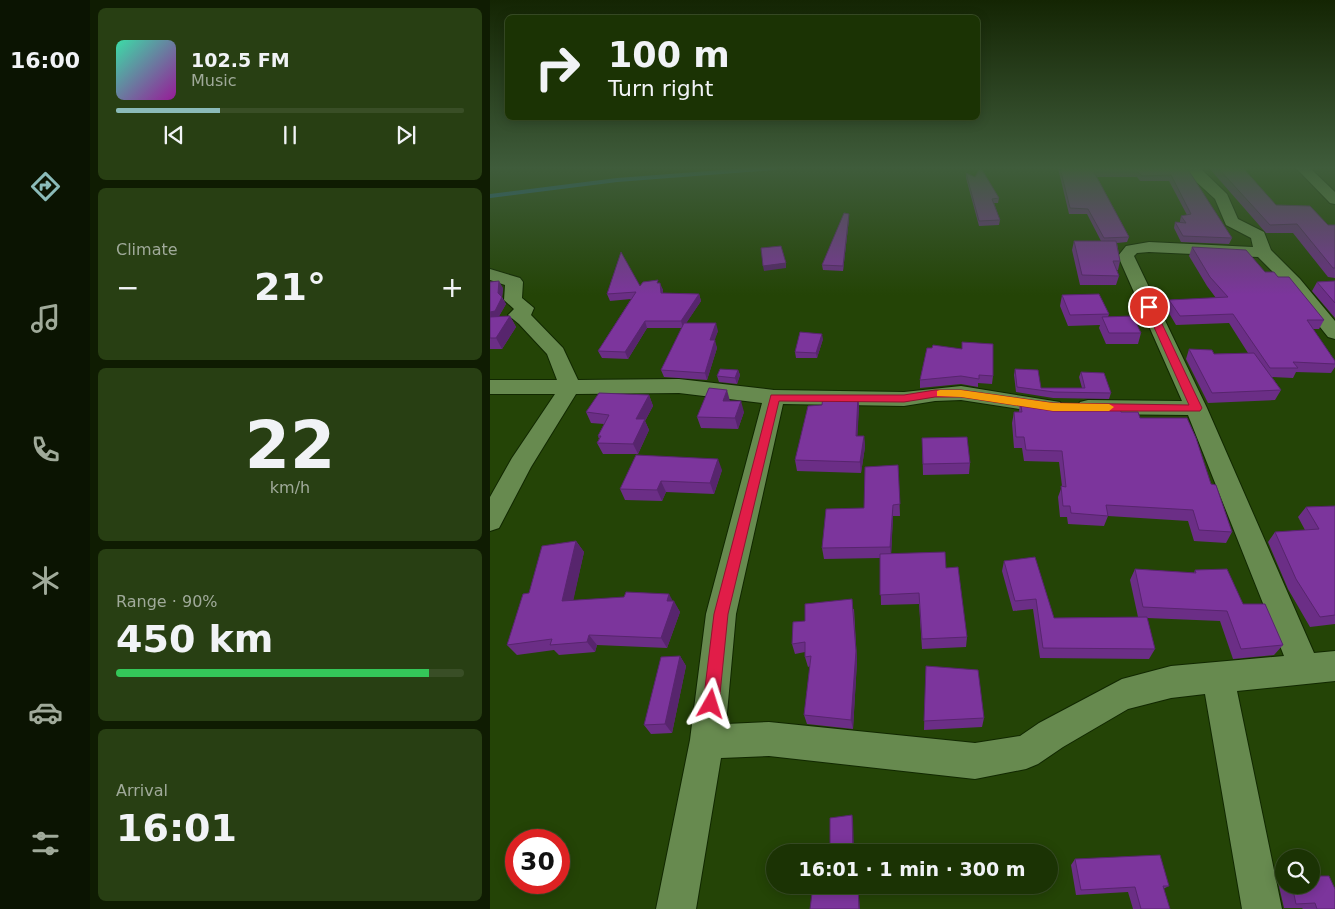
<!DOCTYPE html>
<meta charset="utf-8">
<style>
:root{--surface:#1b3304;--page:#283f13;--text:#f1f3f6;--muted:#a0aa9a;--line:#394e26;--accent:#8bbbb9}
body{margin:0;font-family:"DejaVu Sans",sans-serif;background:var(--page);color:var(--text);height:100vh;display:flex;flex-direction:column;font-size:19px;white-space:nowrap}
*{box-sizing:border-box;margin:0}
p{font-size:16px;color:var(--muted)}
.icon{flex:none;width:28px;height:28px;fill:none;stroke:currentColor;stroke-width:2;stroke-linecap:round;stroke-linejoin:round}
.map{position:relative;flex:1;overflow:hidden}
.panel{display:flex;flex-direction:column;gap:8px;padding:8px;background:#0f1c02;width:400px}
.panel>*{flex:none}
.top-card{position:absolute;left:15px;top:15px;width:475px;height:105px;border-radius:8px;box-shadow:0 2px 12px #0003,0 0 0 1px var(--line);background:#1b3304;color:var(--text);overflow:hidden}
.tools{position:absolute;left:785px;top:849px;display:grid;gap:10px}
.tools a{display:grid;place-items:center;width:45px;height:45px;border-radius:50%;background:var(--surface);box-shadow:0 2px 12px #0003,0 0 0 1px var(--line);font-size:25px}
.speed{position:absolute;left:15px;top:829px;display:flex;gap:10px;font-size:25px;font-weight:700;text-align:center}
.speed>*{display:grid;place-content:center;width:65px;height:65px;border-radius:50%;background:var(--surface);box-shadow:0 2px 12px #0003,0 0 0 1px var(--line);line-height:1}
.speed .limit{border:8px solid #d22;background:#fff;color:#111}
.pin{position:absolute;display:grid;place-items:center;width:42px;height:42px;color:#fff;margin:-21px;border:2px solid #fff;border-radius:50%;box-shadow:0 1px 5px #0007}
.me{position:absolute;width:55px;margin:-28px;rotate:6deg;stroke-linejoin:round;filter:drop-shadow(0 0 4px #0008)}
.turn{display:flex;align-items:center;gap:18px;height:105px;padding:0 20px;font-size:22px}
.turn .icon{width:65px;height:65px;stroke-width:2.5}
.turn b{display:block;font-size:35px;line-height:42px}
.big{font-size:38px;font-weight:700;line-height:1.1}
.panel .card{flex:1;display:flex;flex-direction:column;justify-content:center;gap:8px;min-width:0;padding:0 18px;border-radius:8px;background:var(--page)}
.panel .dial{align-items:center;gap:0}
.dial b{font-size:65px;line-height:1}
.song{display:flex;align-items:center;gap:15px}
.cover{width:60px;height:60px;border-radius:8px;background:linear-gradient(135deg,hsl(160 70% 55%),hsl(300 70% 35%))}
.played{height:5px;border-radius:2px;background:linear-gradient(90deg,var(--accent) 30%,var(--line) 30%)}
.keys{display:flex;justify-content:space-around;direction:ltr}
.heat{display:flex;justify-content:space-between;align-items:center;font-size:28px;direction:ltr}
.charge{height:8px;border-radius:4px;background:linear-gradient(90deg,#34c759 90%,var(--line) 0)}
.trip{position:absolute;left:276px;top:844px;width:292px;height:50px;border-radius:25px;background:var(--surface);box-shadow:0 2px 12px #0003,0 0 0 1px var(--line);font-weight:700;line-height:50px;text-align:center}
main{display:flex;flex:1;min-height:0}
.tab-bar{display:flex;flex-direction:column;width:90px;justify-content:space-around;align-items:center;background:#0b1402;color:var(--muted)}
.tab-bar .icon{width:35px;height:35px}
.tab-bar .current{color:var(--accent)}
.tab-bar b{font-size:22px;color:var(--text)}
.map>svg:first-child{display:block}
</style>
<main>
<nav class="tab-bar">
<b>16:00</b>
<svg class="icon current" aria-label="directions" viewBox="0 0 24 24"><path d="M12 3l9 9-9 9-9-9zM9 14v-3h6M13 9l2 2-2 2"/></svg>
<svg class="icon" aria-label="music" viewBox="0 0 24 24"><path d="M9 18V5l10-2v13"/><circle cx="6" cy="18" r="3"/><circle cx="16" cy="16" r="3"/></svg>
<svg class="icon" aria-label="phone" viewBox="0 0 24 24"><path d="M5 4h4l2 5-3 2q2 4 5 5l2-3 5 2v4C11 20 4 13 5 4z"/></svg>
<svg class="icon" aria-label="climate" viewBox="0 0 24 24"><path d="M12 3v18M4 7l16 10M4 17L20 7"/></svg>
<svg class="icon" aria-label="car" viewBox="0 0 24 24"><path d="M5 17H2v-5l4-1 3-4h7l3 4 3 1v5h-3M9 17h6M6 11h13"/><circle cx="7" cy="17" r="2"/><circle cx="17" cy="17" r="2"/></svg>
<svg class="icon" aria-label="filters" viewBox="0 0 24 24"><path d="M4 7h16M4 17h16"/><circle cx="9" cy="7" r="2"/><circle cx="15" cy="17" r="2"/></svg>
</nav>
<section class="panel">
<div class="card">
<div class="song"><i class="cover"></i><div><b>102.5 FM</b><p>Music</p></div></div>
<div class="played"></div>
<div class="keys"><svg class="icon" aria-label="previous" viewBox="0 0 24 24"><path d="M18 5L8 12l10 7zM5 5v14"/></svg><svg class="icon" aria-label="pause" viewBox="0 0 24 24"><path d="M8 5v14M16 5v14"/></svg><svg class="icon" aria-label="next" viewBox="0 0 24 24"><path d="M6 5l10 7-10 7zM19 5v14"/></svg></div>
</div>
<div class="card"><p>Climate</p>
<div class="heat"><a>−</a><b class="big">21°</b><a>+</a></div>
</div>
<div class="card dial"><b>22</b><p>km/h</p></div>
<div class="card"><p>Range · 90%</p><b class="big">450 km</b><div class="charge"></div></div>
<div class="card"><p>Arrival</p><b class="big">16:01</b></div>
</section>
<div class="map">
<svg width="845" height="909" viewBox="0 0 845 909">
<rect width="100%" height="100%" fill="#244406"/>
<g fill="none" stroke-linecap="round" stroke-linejoin="round">
<path stroke="#2063ac" stroke-width="4" d="M0,196L127,180L284,168"/>
<defs>
<path id="minor" d="M697,168H710L737,194L748,219L774,232L781,250L810,279L845,321V339L838,337L798,287L768,257L659,252L647,253L644,256L717,408L824,653L845,651V681L747,691L792,909H752L715,694L681,698L638,709L573,747L548,764L536,769L485,779L279,756L231,758L206,909H166L200,740L216,614L272,403L189,393L86,394L41,467L9,528L0,531V497L22,458L65,394H0V380H67L57,354L29,324L18,315L24,309L14,300L15,285L0,280V269L30,278L33,282L32,298L44,308L41,315L73,348L88,380L189,379L284,390L414,392L471,386L570,402L573,407L570,412L562,414L471,400L445,401L414,406L293,404L246,614L236,724L279,722L485,743L530,736L549,723L632,679L681,666L794,656L698,415L598,414L590,412L587,407L590,402L598,400L692,401L628,256L636,246L659,242L763,247L761,238L736,225L725,199L702,178Z
M806,168H820L845,192V204L840,203Z"/>
</defs>
<use href="#minor" stroke="#112800" stroke-width="2"/>
<use href="#minor" fill="#678a4f" fill-rule="evenodd"/>
</g>
<path fill="#6b2e86" d="M568,168H697L742,238L739,244L691,242L684,228L685,222H690V221L691,216L697,215L679,181H650L647,177H607L639,237L637,242L627,243L630,261L628,270H627L629,276L626,285H590L582,250L584,241H611L597,214H579Z
M719,168H753L786,205L838,225H845V278L838,277L803,233H776Z
M476,173L509,198L508,203H504L510,220L509,225L489,226L476,178Z
M359,219L353,271L333,270L332,265Z
M702,247L788,277L834,320L829,329H823L845,361V367L841,373L806,372L803,378L782,377L791,390L785,400L718,403L696,359L699,349L724,354L758,353L739,323L686,325L676,308L679,300L726,298L717,286L699,256Z
M845,281V318L822,291L827,282Z
M0,282L13,288L12,297L16,304L9,316H20L26,327L12,349H0Z
M169,283L173,290V293L209,294L211,301L196,323L228,331L224,340L227,348L217,380L174,377L171,370L192,328H157L138,359L112,358L108,351L141,299L120,301L117,294L150,286Z
M572,295L619,314L618,317L651,333L648,344H616L609,328L610,325L578,326L570,306Z
M333,339L327,358H306L305,352Z
M437,348L503,376L502,384L488,383V387L471,384L430,388V380Z
M525,369L551,388H592L589,377L591,372L621,393L619,399L563,398L526,392L524,375Z
M248,370L250,375L247,384L229,382L227,376Z
M159,395L163,406L155,421L159,430L148,454H113L107,443L109,439L108,436L114,424L101,423L96,412Z
M368,396L369,407L367,436H374L375,447L371,473L307,471L305,460L332,405Z
M530,400L565,405L631,412L650,418L721,484L742,532L736,543L704,541L698,521L618,516L614,526L578,524L577,517H570L568,497L572,486L569,462L534,461L532,448H524L522,423L524,412H529Z
M240,401L254,412L248,429L211,428L207,417Z
M432,438L480,463L479,474L433,475Z
M408,465L410,516H403L401,554L456,568L477,637L476,647L432,649L429,604L391,605L390,558L334,559L332,548L374,508Z
M232,470L224,494L176,492L172,501L135,500L130,489Z
M845,506V624L820,627L798,589L778,542L785,532L815,530L808,517L816,507Z
M86,541L94,552L83,600L183,601L190,612L177,648L107,645L105,652L69,655L64,650L27,655L17,645L39,593Z
M514,561L564,618L648,617L640,580L645,569L704,573L705,570L753,604L793,645L784,655L743,659L730,621L657,618L665,649L659,659L550,658L543,609L523,611L512,571Z
M364,609L367,661L363,729L317,724L314,715L320,666L318,667L315,657V652L305,654L302,644L315,621Z
M190,656L196,666L182,733L161,734L154,725Z
M436,666L494,718L492,727L434,730Z
M585,859L679,886L673,889L680,909H643L638,892L586,895L581,865Z
M794,880V885H821L845,909H813L812,908H794L788,882Z"/>
<path fill="#57256d" d="M359,214V219L353,271V266Z
M296,263V268L274,271L273,266Z
M9,281L13,288L12,298L16,304L8,318L0,320V312Z
M170,283L173,290V300L171,293Z
M209,294L211,301L193,328L191,321Z
M20,316L26,327L12,349L6,338Z
M155,321L157,328L138,359L135,352Z
M226,323L228,331L222,348L220,340Z
M332,334L333,339L327,358L326,353Z
M225,340L227,348L217,380L215,373Z
M248,370L250,375L247,384L245,378Z
M237,390L240,401H233Z
M159,395L163,406L155,421L159,430L148,454L143,444L146,419Z
M368,396L369,407L367,447L366,436Z
M251,401L254,412L248,429L245,418Z
M374,436L375,447L371,473L370,462Z
M228,459L232,470L224,494L220,483Z
M171,481L176,492L172,501L167,490Z
M403,505V516L401,558L400,547Z
M86,541L94,552L81,611L72,601Z
M179,594L184,603V601L190,612L177,648L171,638L177,601Z
M362,599L367,661L363,729L361,720Z
M99,635L107,645L105,652L97,642Z
M190,656L196,666L182,733L175,724Z
M362,815L363,819L364,852H363Z
M368,885L370,909H369Z"/>
<path fill="#7c359c" stroke="#57256d" d="M490,168H491L509,198L502,199L510,220L489,221L476,173L485,177Z
M570,168H697L742,238L693,236L685,222L696,223L691,216L701,214L681,175L652,176L648,172H604L639,237L614,238L598,209L580,208Z
M728,168H753L786,205L820,206L838,225H845V268H843L807,224L780,225Z
M354,213L359,214L353,266L332,265Z
M584,241H626L630,261H623L629,276L592,275Z
M291,246L296,263L273,266L271,248Z
M702,247L756,250L775,272H784L788,277H799L834,320H817L845,361V364L803,362L808,368H780L743,314L690,316L679,300L738,297L720,277Z
M131,252L150,286L153,282L168,280L167,283H170L171,293L209,294L191,321H155L135,352L108,351L146,292L117,294Z
M9,281L8,293L12,297L5,311L0,312V282Z
M845,281V303L827,282Z
M609,294L619,314L580,315L572,295Z
M20,316L6,338H0V317Z
M643,316L651,333H619L612,317Z
M194,323H226L220,340H225L215,373L171,370Z
M310,332L332,334L326,353L305,352Z
M472,342L503,344V376L489,375V379L471,376L430,380L437,348H442L443,345L472,349Z
M699,349L722,350L724,354L764,353L791,390L722,393Z
M230,369L248,370L245,378L227,376Z
M525,369L548,370L551,388H595L591,372L614,373L621,393L564,392L527,387Z
M219,388L237,390L233,401H251L245,418L207,417Z
M109,393L159,395L146,419H155L143,444L107,443L111,436H108L119,415L96,412Z
M333,396H368L366,436H374L370,462L305,460L318,406L332,405Z
M530,400L565,405L629,406L631,412H648L650,418H697L706,438L721,484L726,485L742,532L709,530L703,510L616,505L618,516L581,513L580,506H573L571,486L576,487L572,451L536,450L534,437H526L524,412H532Z
M477,437L480,463L433,464L432,438Z
M146,455L228,459L220,483L171,481L167,490L130,489Z
M408,465L410,504L403,505L400,547L332,548L336,509L374,508L375,467Z
M845,506V615L830,617L806,579L785,532L829,529L816,507Z
M86,541L72,601L134,597L136,592L179,594L177,601H184L171,638L99,635L97,642L60,645L62,639L17,645L33,594L39,593L52,546Z
M455,552L456,568L468,567L477,637L432,639L429,593L390,595V554Z
M545,557L564,618L657,617L665,649L553,648L546,599L525,601L514,561Z
M645,569L706,573L705,570L737,569L753,604H775L793,645L751,649L737,611L653,607Z
M362,599L366,651L361,720L314,715L321,656L315,657V642L302,644L303,622L315,621V604Z
M190,656L175,724L154,725L171,657Z
M436,666L488,670L494,718L434,721Z
M362,815L363,852H340V818Z
M670,855L679,886H673L680,909H651L645,887L591,890L585,859Z
M821,876H839L845,889V909H827L825,903L806,904L802,885H821Z
M323,885H368L369,909H320Z"/>
<linearGradient id="sky" x2="0" y2="1"><stop stop-color="#142503"/><stop offset="0.57" stop-color="#3f5c3b"/><stop offset="1" stop-color="#3f5c3b" stop-opacity="0"/></linearGradient>
<rect width="845" height="295" fill="url(#sky)"/>
<path fill="#e11d48" stroke="#92132f" d="M659,304L664,307L712,408L710,411H563L471,397H445L414,402L289,401L238,614L229,704L227,710L221,712L215,710L213,704L224,614L281,395H414L445,390H471L563,403L699,405L655,307Z"/>
<path fill="#f59e0b" d="M450,390H471L563,403L619,404L624,407L619,411H563L471,397L447,396V391Z"/>
</svg>
<div class="tools">
<a><svg class="icon" aria-label="search" viewBox="0 0 24 24"><circle cx="10" cy="10" r="6"/><path d="M15 15l6 6"/></svg></a>
</div>
<div class="speed"><div class="limit">30</div></div>
<div class="pin" style="left:659px;top:307px;background:#d93025"><svg class="icon" aria-label="arrive" viewBox="0 0 24 24"><path d="M6 21V4h12l-3 4 3 4H6"/></svg></div>
<svg class="me" style="left:221px;top:704px" viewBox="-20 -20 40 40"><path d="M0-17L14 15 0 8-14 15z" fill="#e11d48" stroke="#fff" stroke-width="4"/></svg>
<div class="trip">16:01 · 1 min · 300 m</div>
<div class="top-card">
<div class="turn"><svg class="icon" aria-label="right" viewBox="0 0 24 24"><path d="M7 20v-9h11M14 6l5 5-5 5"/></svg><div><b>100 m</b>Turn right</div></div>
</div>
</div>
</main>
